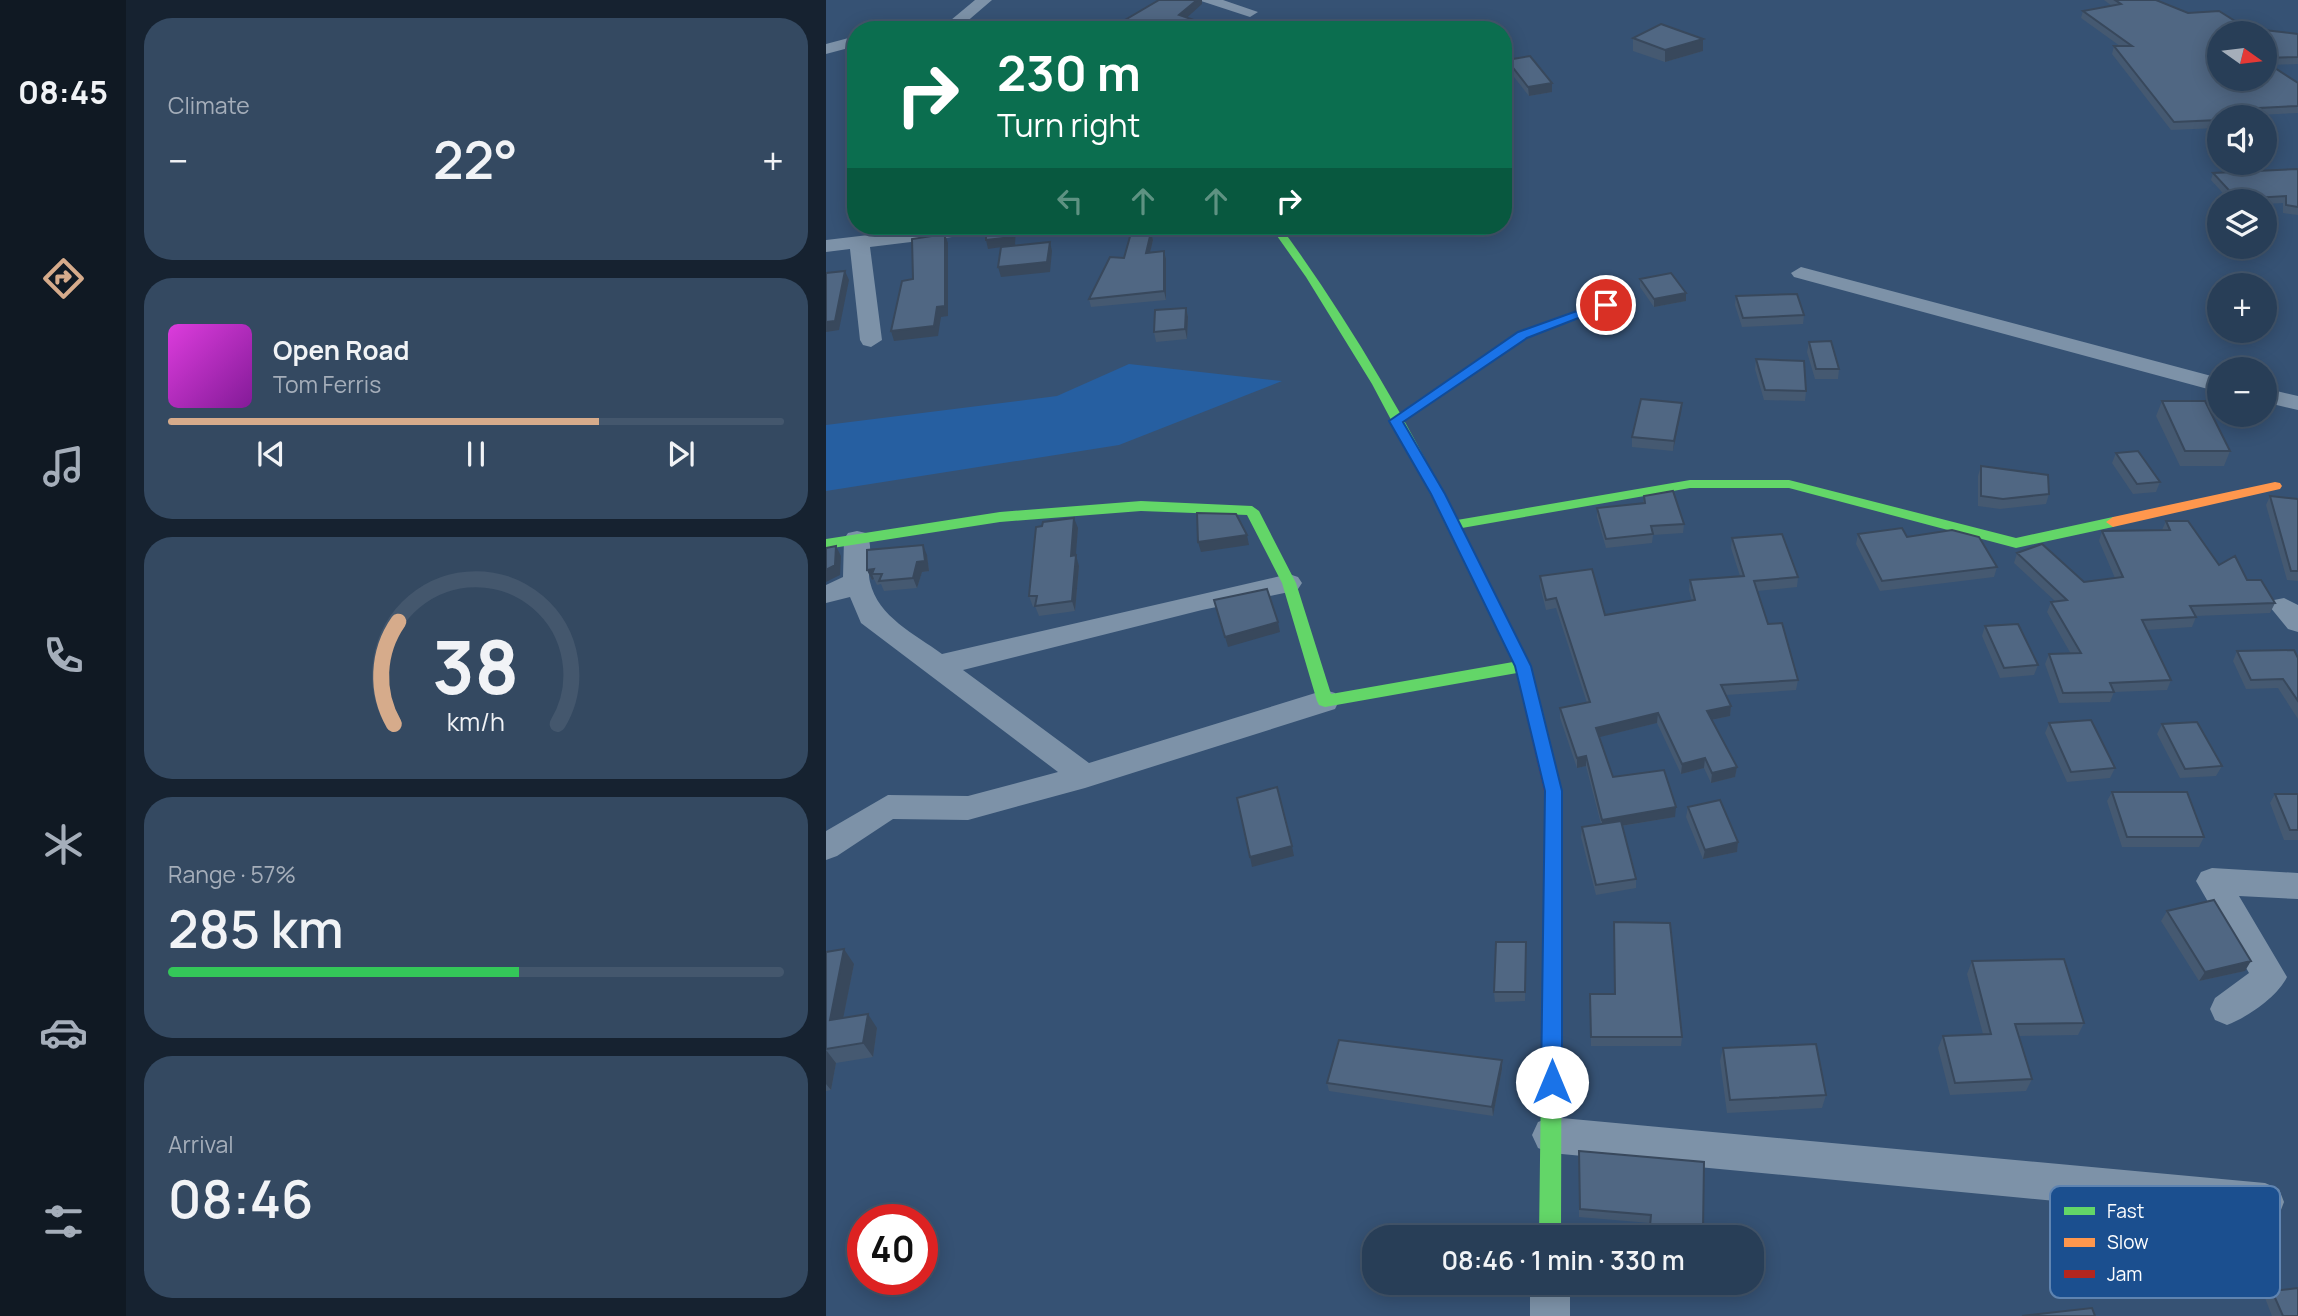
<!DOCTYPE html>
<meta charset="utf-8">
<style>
:root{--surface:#283e57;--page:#344961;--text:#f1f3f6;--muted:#a5aeba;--line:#44576d;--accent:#d6ab8b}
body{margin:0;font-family:Manrope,sans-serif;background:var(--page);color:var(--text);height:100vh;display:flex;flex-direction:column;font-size:26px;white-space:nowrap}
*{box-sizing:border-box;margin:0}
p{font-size:23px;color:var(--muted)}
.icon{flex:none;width:38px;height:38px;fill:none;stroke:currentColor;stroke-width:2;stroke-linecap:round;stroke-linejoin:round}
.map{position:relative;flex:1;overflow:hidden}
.sheet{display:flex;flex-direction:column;gap:18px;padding:18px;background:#162230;width:700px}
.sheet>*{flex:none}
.top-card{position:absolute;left:21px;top:21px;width:665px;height:214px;border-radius:28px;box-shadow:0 4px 18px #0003,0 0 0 2px var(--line);background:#0b6e4f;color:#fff;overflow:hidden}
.needle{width:46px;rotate:104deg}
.buttons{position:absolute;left:1381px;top:21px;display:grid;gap:14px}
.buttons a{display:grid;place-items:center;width:70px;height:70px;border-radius:50%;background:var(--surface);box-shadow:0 4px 18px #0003,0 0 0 2px var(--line);font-size:35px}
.speed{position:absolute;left:21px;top:1204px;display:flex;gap:14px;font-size:35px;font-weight:700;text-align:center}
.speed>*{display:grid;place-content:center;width:91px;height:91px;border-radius:50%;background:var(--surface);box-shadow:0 4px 18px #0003,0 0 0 2px var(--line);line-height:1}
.speed .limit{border:10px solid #d22;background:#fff;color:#111}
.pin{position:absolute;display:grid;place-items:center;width:60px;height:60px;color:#fff;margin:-30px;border:4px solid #fff;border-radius:50%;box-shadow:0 2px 7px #0007}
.me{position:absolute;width:77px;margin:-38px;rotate:0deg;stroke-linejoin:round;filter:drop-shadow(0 0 5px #0008)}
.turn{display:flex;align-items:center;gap:24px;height:147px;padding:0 35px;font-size:32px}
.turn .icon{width:91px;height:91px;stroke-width:2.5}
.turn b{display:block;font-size:49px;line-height:60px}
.lanes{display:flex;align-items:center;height:66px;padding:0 35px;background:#0003;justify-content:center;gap:35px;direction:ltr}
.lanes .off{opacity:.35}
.big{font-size:52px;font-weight:600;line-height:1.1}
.sheet .tile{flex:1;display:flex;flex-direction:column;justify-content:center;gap:10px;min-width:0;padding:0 24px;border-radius:28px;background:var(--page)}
.sheet .dial{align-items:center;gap:0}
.dial svg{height:182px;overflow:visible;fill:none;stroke:var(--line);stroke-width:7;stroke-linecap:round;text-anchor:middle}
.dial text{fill:var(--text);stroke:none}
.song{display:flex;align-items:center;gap:21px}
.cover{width:84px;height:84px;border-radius:10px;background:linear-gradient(135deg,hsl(300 70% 55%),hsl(290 70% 35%))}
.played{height:7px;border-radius:4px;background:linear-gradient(90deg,var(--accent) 70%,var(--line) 70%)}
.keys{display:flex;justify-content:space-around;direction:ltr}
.heat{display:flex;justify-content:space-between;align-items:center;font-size:38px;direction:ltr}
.charge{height:10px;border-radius:5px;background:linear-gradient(90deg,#34c759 57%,var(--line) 0)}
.trip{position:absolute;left:536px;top:1225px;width:402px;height:70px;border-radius:28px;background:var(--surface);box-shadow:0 4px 18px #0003,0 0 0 2px var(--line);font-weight:600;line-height:70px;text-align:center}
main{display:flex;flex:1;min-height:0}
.dock{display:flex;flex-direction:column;width:126px;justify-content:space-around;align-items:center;background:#101923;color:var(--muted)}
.dock .icon{width:49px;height:49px}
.dock .active{color:var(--accent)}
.dock b{font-size:32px;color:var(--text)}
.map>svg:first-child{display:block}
</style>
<main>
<nav class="dock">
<b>08:45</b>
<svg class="icon active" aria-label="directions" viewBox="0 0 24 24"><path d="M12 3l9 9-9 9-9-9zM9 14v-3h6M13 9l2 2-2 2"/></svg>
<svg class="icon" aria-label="music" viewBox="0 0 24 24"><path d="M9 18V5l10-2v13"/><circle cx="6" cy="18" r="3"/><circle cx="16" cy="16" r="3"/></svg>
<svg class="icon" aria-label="phone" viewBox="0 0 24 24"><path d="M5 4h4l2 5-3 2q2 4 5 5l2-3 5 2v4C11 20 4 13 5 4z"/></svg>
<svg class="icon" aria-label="climate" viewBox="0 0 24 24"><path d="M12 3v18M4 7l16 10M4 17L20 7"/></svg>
<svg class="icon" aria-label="car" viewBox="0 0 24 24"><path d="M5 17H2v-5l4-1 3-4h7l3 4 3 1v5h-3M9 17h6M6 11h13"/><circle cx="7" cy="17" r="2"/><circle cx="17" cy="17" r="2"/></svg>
<svg class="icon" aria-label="filters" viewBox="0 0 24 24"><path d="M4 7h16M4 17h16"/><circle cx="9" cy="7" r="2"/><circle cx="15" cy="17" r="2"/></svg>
</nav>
<section class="sheet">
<div class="tile"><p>Climate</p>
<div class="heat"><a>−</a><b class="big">22°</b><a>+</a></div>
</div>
<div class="tile">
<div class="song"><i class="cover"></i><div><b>Open Road</b><p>Tom Ferris</p></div></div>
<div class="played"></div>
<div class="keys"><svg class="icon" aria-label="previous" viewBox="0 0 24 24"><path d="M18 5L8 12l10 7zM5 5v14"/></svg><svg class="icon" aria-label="pause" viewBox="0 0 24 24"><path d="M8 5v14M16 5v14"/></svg><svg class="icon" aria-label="next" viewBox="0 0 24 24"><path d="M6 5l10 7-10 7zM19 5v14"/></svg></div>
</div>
<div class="tile dial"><svg viewBox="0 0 100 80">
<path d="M14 69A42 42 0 1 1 86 69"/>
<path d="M14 69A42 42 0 0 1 16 24" stroke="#d6ab8b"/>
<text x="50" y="56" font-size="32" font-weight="700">38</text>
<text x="50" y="72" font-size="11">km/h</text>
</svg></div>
<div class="tile"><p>Range · 57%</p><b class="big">285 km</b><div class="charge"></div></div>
<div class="tile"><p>Arrival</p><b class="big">08:46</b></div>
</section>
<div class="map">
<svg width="1472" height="1316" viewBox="0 0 1472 1316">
<rect width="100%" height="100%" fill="#365274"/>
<path fill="#265fa1" d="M303,364L456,381L293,445L0,491V425L231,396Z"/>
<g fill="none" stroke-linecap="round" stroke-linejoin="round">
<path fill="#7d92a8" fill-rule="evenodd" d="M780,302L785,305L784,307L701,337L574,423H566L564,421L693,333Z"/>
<path fill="#7d92a8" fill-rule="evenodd" d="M149,0H166L131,30H113Z
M372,0H397L432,12L424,17Z
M30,36V46L0,54V44Z
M119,226H177L167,232L44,247L56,340L45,347L37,345L34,340L24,249L0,252V240Z
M975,267L1393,378V392L968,277L965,273Z
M1438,388L1472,396V410L1438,402Z
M31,531L40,533C49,547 40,566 44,582C52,617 89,634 116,654L463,574L472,577L476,583L472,589L463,592L376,610L137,670L263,763L499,690L509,693L513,701L509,709L259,788L142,820L67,819L11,856L0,860V831L62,795L142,796L232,772L35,623L24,597L0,603V585L17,577L18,539L22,533Z
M1458,598L1472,605V632L1462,629L1444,607L1448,600Z
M1386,868L1472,873V899L1413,896L1461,977C1451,997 1422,1017 1401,1025L1389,1020L1384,1009L1389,998L1423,973L1370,881L1375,872Z
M725,1117L1439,1183L1453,1189L1458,1202L1453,1215L1439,1221L725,1153L712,1148L706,1135L712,1122Z
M704,1283H744V1316H704Z"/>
<path fill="#63d668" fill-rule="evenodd" d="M444,226H454C522,319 579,417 631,520L864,480H963L1190,538L1287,517L1294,522L1287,527L1190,548L963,488H864L636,528L705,666L708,680L706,684H694L691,673L499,707L493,705L491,701L456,583L421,515L315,511L174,522L0,549V539L174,512L315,501L426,506L433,511L470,583L505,694L687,662L606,497L546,384L480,277Z
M727,847L733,849L736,854L735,1237H713L718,854L721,849Z"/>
<path fill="#ff974d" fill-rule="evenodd" d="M1449,482L1454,483L1456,486L1454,489L1287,527L1280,522L1287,517Z"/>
<path fill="#b3261e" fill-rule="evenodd" d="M700,674L708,680L736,791V854L733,859L727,861L721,859L718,854V791L692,680Z"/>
</g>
<path fill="#455971" d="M1278,0H1330L1438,79V33L1472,34V64L1445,65L1472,83V113L1393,117V129L1392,128L1345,130L1286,54L1288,46H1294L1255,18L1257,11L1286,6Z
M807,38L877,51L839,62L807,51Z
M681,60L726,83V92L703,96L681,68Z
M1472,169V215L1457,213V203L1438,204V201H1404L1385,180L1387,173Z
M325,232L327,240L324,252L340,259V300L265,307L263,299L298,258Z
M814,279L860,293V301L828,307L814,287Z
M910,296L978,315L977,324L916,327L909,305Z
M360,308L362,317L361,339L330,342L328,332Z
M983,342L1013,369L1012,379H989L981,352Z
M930,359L980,391L979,401L938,400L929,369Z
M1336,401L1404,451L1398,466H1354L1330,416Z
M855,413L847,451L806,447V437Z
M1290,453L1334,482L1330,492L1307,494L1286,463Z
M1155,466L1223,494L1220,504L1174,509L1152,506V476Z
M818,496L858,524L857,533L827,535L826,543L780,548L771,517V508L817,503Z
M1444,496L1472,499V581L1461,580L1440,505Z
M1340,521L1393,565L1421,580L1449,603L1444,613L1370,616V617L1366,627L1321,630L1345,680L1341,690L1288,692L1284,702L1233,703L1219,664L1223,654H1245L1221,612L1225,602L1229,601L1188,563L1191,553L1258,582L1289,578L1273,541L1276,531L1336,530Z
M252,528L249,556L253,566L249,611L213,616L209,606L207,607L203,596Z
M1032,534L1081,537L1171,567L1168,577L1054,591L1030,544Z
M906,538L972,577L971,587L931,591L942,624L972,680L970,690L900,695L905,706L904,716L886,720L911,767L909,777L885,783L878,768L855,774L831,723L773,737L787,777L849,817L796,826L810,879V888L770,895L755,837L756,827L775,824L760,766L751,768L734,718V708L761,703L730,608L720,610L714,586V576L779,615L866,601L863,590L864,580L914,576L905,548Z
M101,555L103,571L96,572L91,588L58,591L55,584L51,585L48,579L46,580L41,570Z
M1159,626L1212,665L1208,675L1174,678L1156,636Z
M1411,651L1472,658V719L1452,688L1420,689L1407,661Z
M1223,723L1289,768L1284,778L1241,782L1219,733Z
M1336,724L1396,766L1390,776L1354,778L1331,734Z
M1286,792L1378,837L1373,847H1296L1281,801Z
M1449,794H1472V840H1458L1444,803Z
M862,807L912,842L911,852L877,859L860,817Z
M1341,911L1419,971L1373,981L1335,921Z
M700,951L699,1001L669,1002L668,992Z
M0,952L28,964L17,1018L51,1028L47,1057L10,1063L5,1090L0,1091Z
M1146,961L1258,1023L1252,1035L1193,1036L1206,1079L1200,1091L1124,1095L1112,1048L1117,1036L1157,1034L1141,974Z
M764,994L856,1037L855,1046H765Z
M897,1048L1000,1095L996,1108L901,1113L894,1061Z
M676,1060V1069L667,1116L503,1091L501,1083Z
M753,1151L877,1230L876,1237L823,1234L824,1223L753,1217Z
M1446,1291L1472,1316H1446L1439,1298Z"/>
<path fill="#38485c" d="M371,0H376V4L355,23L353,15Z
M877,39V51L839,62V50Z
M726,83V92L703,96L702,87Z
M187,226H190L189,245L162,249L160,240Z
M325,232L327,240L322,261L320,253Z
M119,234L122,243V316L115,317L112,336L68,341L65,331Z
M224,242L226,251L224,272L175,277L172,267Z
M338,251L340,259V300L338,291Z
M19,271L23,280L13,330L0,332V322Z
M860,293V301L828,307V299Z
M360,308L362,317L361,339L359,329Z
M856,403L855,413L847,451L848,441Z
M248,518L252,528L249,566L245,556Z
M421,535L423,545L375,552L372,542Z
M97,545L101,555L103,571L96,572L91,588L87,578Z
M10,546L15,556L14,575L0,582V570Z
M250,555L253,566L249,611L246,601Z
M48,569L46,574L48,579L46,580L41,570Z
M452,622L454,632L402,647L399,637Z
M905,706L904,716L880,721L881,711Z
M832,713L831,723L770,738V728Z
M760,756V766L751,768V758Z
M879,758L878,768L855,774L856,764Z
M911,767L909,777L885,783L886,773Z
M850,807L849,817L776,829V820Z
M912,842L911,852L877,859L879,850Z
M466,846L468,856L426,867L424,857Z
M18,949L28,964L14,1034L4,1020Z
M1425,961L1419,971L1373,981L1379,972Z
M42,1014L51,1028L47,1057L37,1043Z
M0,1050L10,1063L5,1090L0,1084Z
M676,1060V1069L667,1116L666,1107Z"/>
<path fill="#506783" stroke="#38485c" stroke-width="2" d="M333,0H371L353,15L397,30H282Z
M1289,0H1330L1362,13L1393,11L1428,33H1393V79H1438V61L1472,83V106L1414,109L1421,117H1393V120L1348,122L1288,46H1306L1257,11L1295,4Z
M835,24L877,39L839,50L807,38Z
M1438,30L1472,34V57L1438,58V33H1430Z
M704,56L726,83L702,87L681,60Z
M1472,169V207L1460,205V196L1411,199L1387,173Z
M162,226H187L186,237L160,240V227Z
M325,232L320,253L338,251V291L263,299L284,257L298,258L305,233Z
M119,234V306L111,307L108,326L65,331L76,281L87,279L86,239Z
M224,242L221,262L172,267L175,247Z
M19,271L9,321L0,322V273Z
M845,273L860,293L828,299L814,279Z
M971,294L978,315L917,318L910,296Z
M360,308L359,329L328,332L329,310Z
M1005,341L1013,369H990L983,342Z
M930,359L978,361L980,391L939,390Z
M815,399L856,403L848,441L806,437Z
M1336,401H1379L1404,451H1359Z
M1312,451L1334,482L1311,484L1290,453Z
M1155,466L1222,475L1223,494L1177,499L1155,496Z
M847,491L858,524L825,526L827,534L780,539L771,508L819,503L818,496Z
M1444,496L1472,499V571H1465Z
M371,513L410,514L421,535L372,542Z
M248,518L245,556L250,555L246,601L209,606L211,596H203L210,527L216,526L217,522Z
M1340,521H1362L1393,565L1409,556L1421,580H1435L1449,603L1364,606L1370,617L1316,620L1345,680L1284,683L1288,692L1237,693L1223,654L1255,653L1225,602L1241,600L1191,553L1216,544L1258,582L1297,577L1276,531L1344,530Z
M1076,528L1081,537L1126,530L1153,537L1171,567L1056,581L1032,534Z
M956,534L972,577L928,581L942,624L956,623L972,680L895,685L905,706L881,711L911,767L886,773L879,758L856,764L832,713L770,728L787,777L838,770L850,807L776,820L760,756L751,758L734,708L764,702L730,598L720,600L714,576L766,569L779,615L869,600L864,580L918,576L906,538Z
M97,545L99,561L91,562L87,578L53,581L56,574H46L48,569L41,570V550Z
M10,546L9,565L0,570V548Z
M441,589L452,622L399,637L388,600Z
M1192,624L1212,665L1178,668L1159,626Z
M1468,650L1472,658V701L1457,679L1425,680L1411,651Z
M1265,720L1289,768L1245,772L1223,723Z
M1371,722L1396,766L1359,769L1336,724Z
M451,787L466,846L424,857L411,798Z
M1286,792H1361L1378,837H1301Z
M1449,794H1472V830H1464Z
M894,800L912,842L879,850L862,807Z
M795,821L810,879L770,885L756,827Z
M1388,900L1425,961L1379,972L1341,911Z
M788,922L844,923L856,1037H765L764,994H789Z
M670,942H700L699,992H668Z
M18,949L4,1020L42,1014L37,1043L0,1049V952Z
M1238,959L1258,1023L1189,1024L1206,1079L1129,1083L1117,1036L1165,1034L1146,961Z
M513,1040L676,1060L666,1107L501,1083Z
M990,1044L1000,1095L904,1100L897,1048Z
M753,1151L878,1162L877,1230L824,1226L825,1215L754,1209Z
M1472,1288V1316H1457L1446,1291Z
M1266,1308L1269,1316H1196Z"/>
<path fill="#1a73e8" stroke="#114b97" stroke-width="2" d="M776,302L786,305L701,338L577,422L619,494L705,666L736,791V1082L733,1089L726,1091L718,1089L715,1082L719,791L689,666L605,494L563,421L692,332Z"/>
<rect x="1224" y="1186" width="230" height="112" rx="10" fill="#1b4f8f" stroke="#5f84b1" stroke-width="2"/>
<rect x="1238" y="1207" width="31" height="8" fill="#63d668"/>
<rect x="1238" y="1238" width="31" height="9" fill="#ff974d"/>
<rect x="1238" y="1270" width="31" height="8" fill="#b3261e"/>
<g font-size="19" fill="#fff">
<text x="1281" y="1218">Fast</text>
<text x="1281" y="1249">Slow</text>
<text x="1281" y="1281">Jam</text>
</g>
</svg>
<div class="buttons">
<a><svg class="needle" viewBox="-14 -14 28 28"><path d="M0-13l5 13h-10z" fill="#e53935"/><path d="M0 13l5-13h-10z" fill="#a5aeba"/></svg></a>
<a><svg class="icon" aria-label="sound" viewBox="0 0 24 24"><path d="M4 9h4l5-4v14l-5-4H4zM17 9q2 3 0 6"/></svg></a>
<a><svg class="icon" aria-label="layers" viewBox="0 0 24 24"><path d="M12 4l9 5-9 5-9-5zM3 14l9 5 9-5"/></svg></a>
<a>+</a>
<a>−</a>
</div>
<div class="speed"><div class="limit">40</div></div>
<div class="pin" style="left:780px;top:305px;background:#d93025"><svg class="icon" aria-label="arrive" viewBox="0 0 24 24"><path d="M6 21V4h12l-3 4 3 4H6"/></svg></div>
<svg class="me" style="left:726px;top:1082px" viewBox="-20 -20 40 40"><circle r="19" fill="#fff"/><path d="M0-13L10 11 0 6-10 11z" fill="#1a73e8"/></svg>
<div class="trip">08:46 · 1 min · 330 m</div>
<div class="top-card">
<div class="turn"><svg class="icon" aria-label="right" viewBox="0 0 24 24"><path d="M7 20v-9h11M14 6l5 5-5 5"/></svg><div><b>230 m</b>Turn right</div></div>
<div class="lanes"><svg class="icon off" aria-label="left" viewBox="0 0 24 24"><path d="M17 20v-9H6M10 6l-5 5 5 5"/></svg><svg class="icon off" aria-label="ahead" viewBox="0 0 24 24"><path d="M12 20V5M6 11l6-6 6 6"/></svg><svg class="icon off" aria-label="ahead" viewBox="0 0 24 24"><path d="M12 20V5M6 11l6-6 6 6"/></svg><svg class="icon" aria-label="right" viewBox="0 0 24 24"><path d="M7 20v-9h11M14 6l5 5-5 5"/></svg></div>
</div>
</div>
</main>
